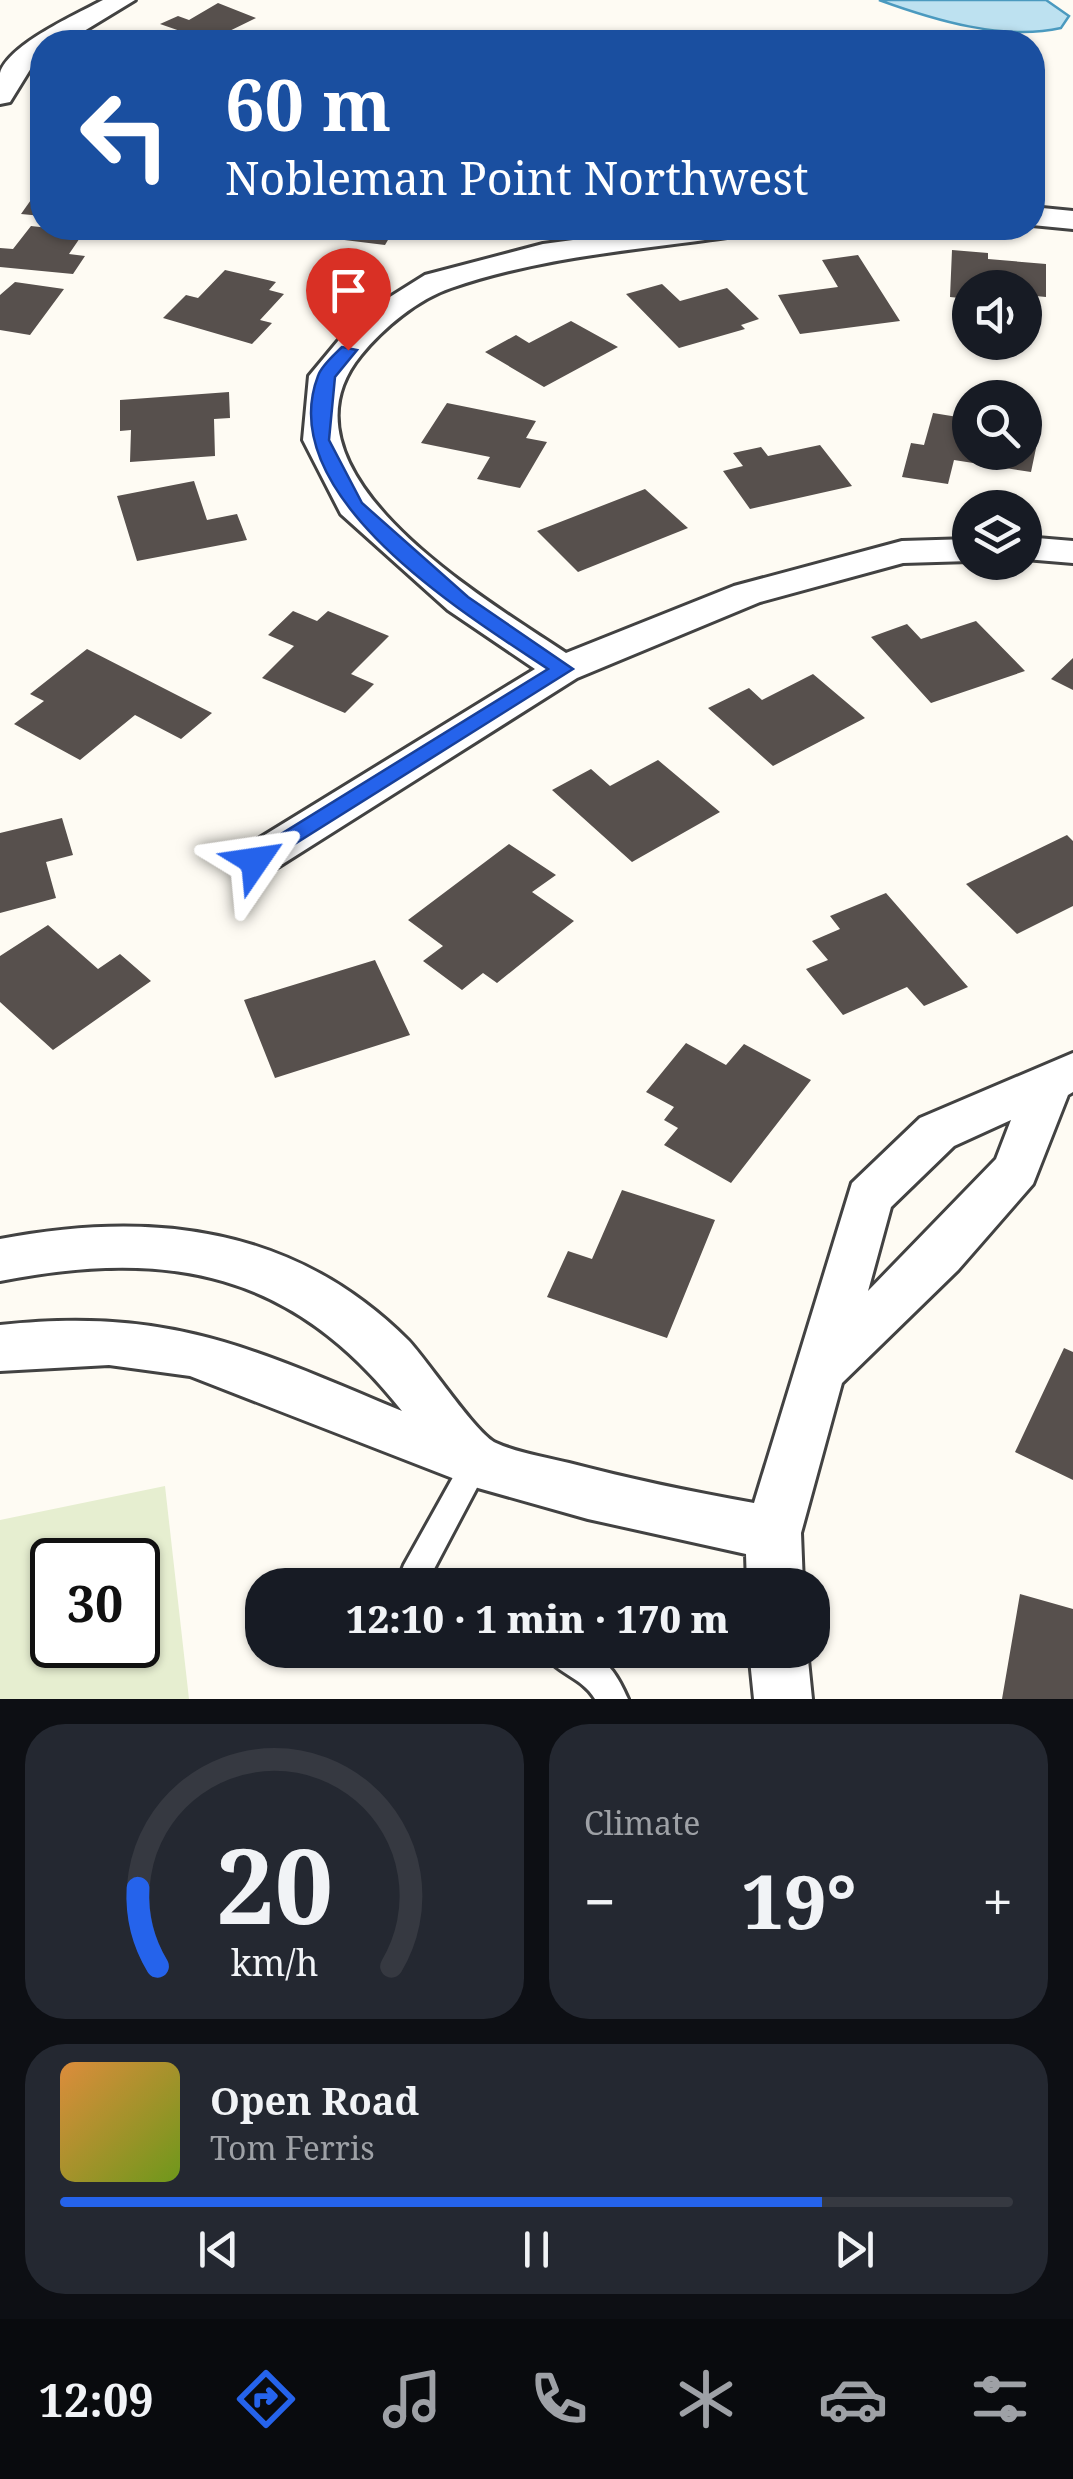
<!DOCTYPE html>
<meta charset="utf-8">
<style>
:root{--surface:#171b24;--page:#242831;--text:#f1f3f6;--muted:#9ea1a6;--line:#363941;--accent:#2563eb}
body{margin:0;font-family:"Noto Serif",serif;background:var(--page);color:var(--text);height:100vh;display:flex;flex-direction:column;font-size:38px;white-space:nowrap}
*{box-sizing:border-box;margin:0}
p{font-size:32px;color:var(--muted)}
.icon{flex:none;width:55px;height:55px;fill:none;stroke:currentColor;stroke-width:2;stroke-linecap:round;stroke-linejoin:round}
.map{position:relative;height:1699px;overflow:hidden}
.sheet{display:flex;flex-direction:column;gap:25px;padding:25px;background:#0d0f14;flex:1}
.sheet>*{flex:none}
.top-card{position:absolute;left:30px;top:30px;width:1015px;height:210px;border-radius:40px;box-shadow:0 2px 8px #0004;background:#1a4fa0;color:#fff;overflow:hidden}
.fabs{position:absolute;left:952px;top:270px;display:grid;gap:20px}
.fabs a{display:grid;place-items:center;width:90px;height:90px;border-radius:50%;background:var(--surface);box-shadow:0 2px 8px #0004;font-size:50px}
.speed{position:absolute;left:30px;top:1538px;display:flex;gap:20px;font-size:50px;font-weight:700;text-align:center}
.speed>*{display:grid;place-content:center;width:130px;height:130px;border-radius:50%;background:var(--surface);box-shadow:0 2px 8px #0004;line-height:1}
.speed .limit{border:5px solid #111;border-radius:15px;background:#fff;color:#111}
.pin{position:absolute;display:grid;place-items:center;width:85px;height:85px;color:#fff;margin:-102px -42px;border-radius:50% 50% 50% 0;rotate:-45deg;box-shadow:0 0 10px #0007}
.pin .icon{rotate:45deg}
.me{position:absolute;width:110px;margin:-55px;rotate:58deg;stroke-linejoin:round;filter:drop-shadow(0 0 8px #0008)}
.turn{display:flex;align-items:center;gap:35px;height:210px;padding:0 30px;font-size:45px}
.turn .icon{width:130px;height:130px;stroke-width:2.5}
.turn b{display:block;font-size:70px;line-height:85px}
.big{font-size:75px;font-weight:800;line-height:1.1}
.sheet .tile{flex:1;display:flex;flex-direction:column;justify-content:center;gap:15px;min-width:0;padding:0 35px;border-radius:40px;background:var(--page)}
.sheet .dial{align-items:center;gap:0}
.dial svg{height:260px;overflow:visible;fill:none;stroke:var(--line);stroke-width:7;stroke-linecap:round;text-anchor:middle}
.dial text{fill:var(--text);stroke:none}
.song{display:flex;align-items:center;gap:30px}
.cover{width:120px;height:120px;border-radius:15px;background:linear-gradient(135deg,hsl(30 70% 55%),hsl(80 70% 35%))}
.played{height:10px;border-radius:5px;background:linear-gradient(90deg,var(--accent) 80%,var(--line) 80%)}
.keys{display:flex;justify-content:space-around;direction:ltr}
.heat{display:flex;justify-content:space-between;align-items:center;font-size:55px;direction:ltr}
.sheet .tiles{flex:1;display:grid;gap:25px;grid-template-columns:1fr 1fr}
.tile:last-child{grid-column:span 2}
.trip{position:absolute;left:245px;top:1568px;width:585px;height:100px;border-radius:40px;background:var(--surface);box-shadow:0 2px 8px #0004;font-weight:800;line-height:100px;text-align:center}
.menu{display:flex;height:160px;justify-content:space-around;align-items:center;background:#090b0e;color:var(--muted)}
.menu .icon{width:70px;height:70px}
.menu .current{color:var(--accent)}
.menu b{font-size:45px;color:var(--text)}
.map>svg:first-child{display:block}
</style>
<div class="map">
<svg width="1073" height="1699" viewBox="0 0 1073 1699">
<rect width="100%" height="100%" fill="#fefbf3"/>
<path fill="#e6eed0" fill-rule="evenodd" d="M165,1486L189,1699H0V1520ZM52,1560H138V1645H52Z"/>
<path fill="#bde1f0" stroke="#4b9abf" stroke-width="2.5" d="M879,0H1046L1069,16L1061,28C1003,41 934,20 879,0Z"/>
<path fill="#57504d" d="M218,3L256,18L209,41L160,24L178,16L189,20Z
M33,197L42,198V216L21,214Z
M31,226L84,232L69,254L85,256L73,274L0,267V248L13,249Z
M325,228H395L385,245L320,237Z
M952,250L988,253V259L1046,264V297L1025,295V288H970V299L950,297Z
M858,255L900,321L800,334L778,295L838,287L822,260Z
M225,270L276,282L269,290L284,294L260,320L272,323L252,344L163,318L186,295L198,298Z
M15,282L64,289L30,335L0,330V295Z
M662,284L680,301L727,288L759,319L741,325L745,329L679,348L626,294Z
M571,321L618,347L544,387L485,352L516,335L529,343Z
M229,392L230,418L214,419L215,456L130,462L131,430L120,431V400Z
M447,403L536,421L526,438L547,442L520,488L477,479L490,457L421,443Z
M933,413L970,419V452H1025V427L1040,429L1031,472L954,460L948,484L902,477L911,443L924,445Z
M820,445L852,486L750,509L723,471L743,466L733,453L761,447L768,456Z
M194,481L207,520L237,514L247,540L137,561L117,496Z
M645,489L688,528L578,572L537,531Z
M293,611L317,621L328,611L389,636L351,674L374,684L345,713L262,678L294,646L268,635Z
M976,621L1025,671L931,703L871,637L907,624L921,639Z
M87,649L212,713L181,739L135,715L80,760L14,724L44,701L30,694Z
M1073,658V690L1051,679Z
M813,674L865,718L773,766L708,708L749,688L762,700Z
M658,760L720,812L632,862L552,790L591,769L610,786Z
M62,818L73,855L46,862L56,898L0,913V833Z
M1067,835L1073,841V906L1017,934L966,884Z
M509,844L556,875L532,892L574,921L497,983L483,973L462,990L423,961L443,946L408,920Z
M886,893L968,987L924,1006L907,987L843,1015L806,969L828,960L812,941L840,929L830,916Z
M48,925L98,969L120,954L151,981L53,1050L0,1002V956Z
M375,960L410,1035L275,1078L244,1000Z
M686,1043L726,1065L744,1044L811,1080L731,1183L664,1145L678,1128L664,1120L674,1107L646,1092Z
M622,1190L715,1220L667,1338L547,1297L568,1251L592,1259Z
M1064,1348L1073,1352V1480L1015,1452Z
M1020,1594L1073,1609V1699H1002Z"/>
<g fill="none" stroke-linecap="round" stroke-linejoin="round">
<defs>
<path id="service" d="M476,1450L486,1454L490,1463L434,1569L445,1575L449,1585H404L400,1575L404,1565L466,1454Z
M543,1650C591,1650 607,1651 628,1699H595C582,1676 552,1673 543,1650Z"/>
<path id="minor" d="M103,0H135L66,42H42V59L31,68L10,102L0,104C0,95 0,81 0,73C9,44 77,14 103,0Z
M1032,207L1073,211V229L1032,225Z
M663,228H742L727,237C635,250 540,257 451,288C418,299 383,328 361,355C266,471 485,599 566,653L734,586L902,541L970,539V561L903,563L760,602L577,678L270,872L255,876L240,872L234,861L240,850L535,669L448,610L341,514L303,440L309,376L358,317L425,275L543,244Z
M1025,537L1073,541V563L1025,559Z
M1073,1053V1092L1068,1095L1033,1184L958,1270L842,1383L801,1533L803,1585H747L746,1554L588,1519L478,1488L190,1376L109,1365L0,1371V1325C169,1307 251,1348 402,1411C292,1271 169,1248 0,1281V1239C152,1210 294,1226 408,1340C428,1361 476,1434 496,1443C518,1453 545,1457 569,1463C630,1479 692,1492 754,1503L852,1183L920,1118ZM1011,1120L996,1159L868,1291L891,1207L954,1146Z
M749,1650H807L812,1699H754Z"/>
</defs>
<use href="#service" stroke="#424242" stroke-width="6"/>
<use href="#minor" stroke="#424242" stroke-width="6"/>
<use href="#service" fill="#fff" fill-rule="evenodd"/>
<use href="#minor" fill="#fff" fill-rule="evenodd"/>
</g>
<path fill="#2563eb" stroke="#184099" stroke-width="2.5" d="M342,347L357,350L335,377L329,440L362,503L468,597L573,669L255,869L247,867V855L548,669C465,614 272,496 318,376C321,366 334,355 342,347Z"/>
</svg>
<div class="fabs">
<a><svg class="icon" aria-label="sound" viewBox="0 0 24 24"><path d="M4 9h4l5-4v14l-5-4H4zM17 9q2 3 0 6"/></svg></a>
<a><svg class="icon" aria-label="search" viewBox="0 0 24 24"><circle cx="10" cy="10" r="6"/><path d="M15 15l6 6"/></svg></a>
<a><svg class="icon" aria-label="layers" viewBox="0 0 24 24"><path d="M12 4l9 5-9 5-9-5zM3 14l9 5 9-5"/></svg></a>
</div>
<div class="speed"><div class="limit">30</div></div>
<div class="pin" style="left:348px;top:350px;background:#d93025"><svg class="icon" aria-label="arrive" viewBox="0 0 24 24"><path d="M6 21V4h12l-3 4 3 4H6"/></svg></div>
<svg class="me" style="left:255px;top:861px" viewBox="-20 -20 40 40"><path d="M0-17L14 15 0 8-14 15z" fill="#2563eb" stroke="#fff" stroke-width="4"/></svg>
<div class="trip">12:10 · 1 min · 170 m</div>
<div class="top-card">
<div class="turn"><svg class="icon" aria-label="left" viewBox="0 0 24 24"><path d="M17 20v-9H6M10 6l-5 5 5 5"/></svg><div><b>60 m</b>Nobleman Point Northwest</div></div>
</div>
</div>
<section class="sheet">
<div class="tiles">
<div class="tile dial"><svg viewBox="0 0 100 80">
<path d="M14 69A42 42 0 1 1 86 69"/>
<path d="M14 69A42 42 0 0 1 8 45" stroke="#2563eb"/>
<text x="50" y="56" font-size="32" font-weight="700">20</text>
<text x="50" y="72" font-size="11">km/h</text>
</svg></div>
<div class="tile"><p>Climate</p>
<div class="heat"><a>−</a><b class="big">19°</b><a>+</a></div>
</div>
<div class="tile">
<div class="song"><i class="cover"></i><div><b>Open Road</b><p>Tom Ferris</p></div></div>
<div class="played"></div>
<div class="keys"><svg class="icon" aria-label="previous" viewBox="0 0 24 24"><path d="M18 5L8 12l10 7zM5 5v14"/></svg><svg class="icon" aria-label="pause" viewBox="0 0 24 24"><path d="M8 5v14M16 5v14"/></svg><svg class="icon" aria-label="next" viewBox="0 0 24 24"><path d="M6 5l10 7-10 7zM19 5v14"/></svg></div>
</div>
</div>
</section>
<nav class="menu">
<b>12:09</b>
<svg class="icon current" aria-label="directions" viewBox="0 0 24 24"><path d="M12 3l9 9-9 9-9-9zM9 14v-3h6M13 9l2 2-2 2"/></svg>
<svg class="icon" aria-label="music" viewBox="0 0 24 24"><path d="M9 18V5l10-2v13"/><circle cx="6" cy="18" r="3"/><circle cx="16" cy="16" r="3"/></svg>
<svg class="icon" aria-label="phone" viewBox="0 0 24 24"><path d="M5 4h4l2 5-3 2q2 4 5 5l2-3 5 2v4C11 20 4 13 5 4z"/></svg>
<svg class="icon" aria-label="climate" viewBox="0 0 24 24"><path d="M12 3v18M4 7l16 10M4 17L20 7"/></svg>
<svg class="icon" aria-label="car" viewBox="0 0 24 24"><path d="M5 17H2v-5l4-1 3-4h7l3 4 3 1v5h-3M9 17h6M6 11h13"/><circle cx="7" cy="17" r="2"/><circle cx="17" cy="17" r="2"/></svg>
<svg class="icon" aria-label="filters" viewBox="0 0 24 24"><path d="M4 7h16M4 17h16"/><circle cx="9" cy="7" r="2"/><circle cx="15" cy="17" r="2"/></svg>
</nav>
